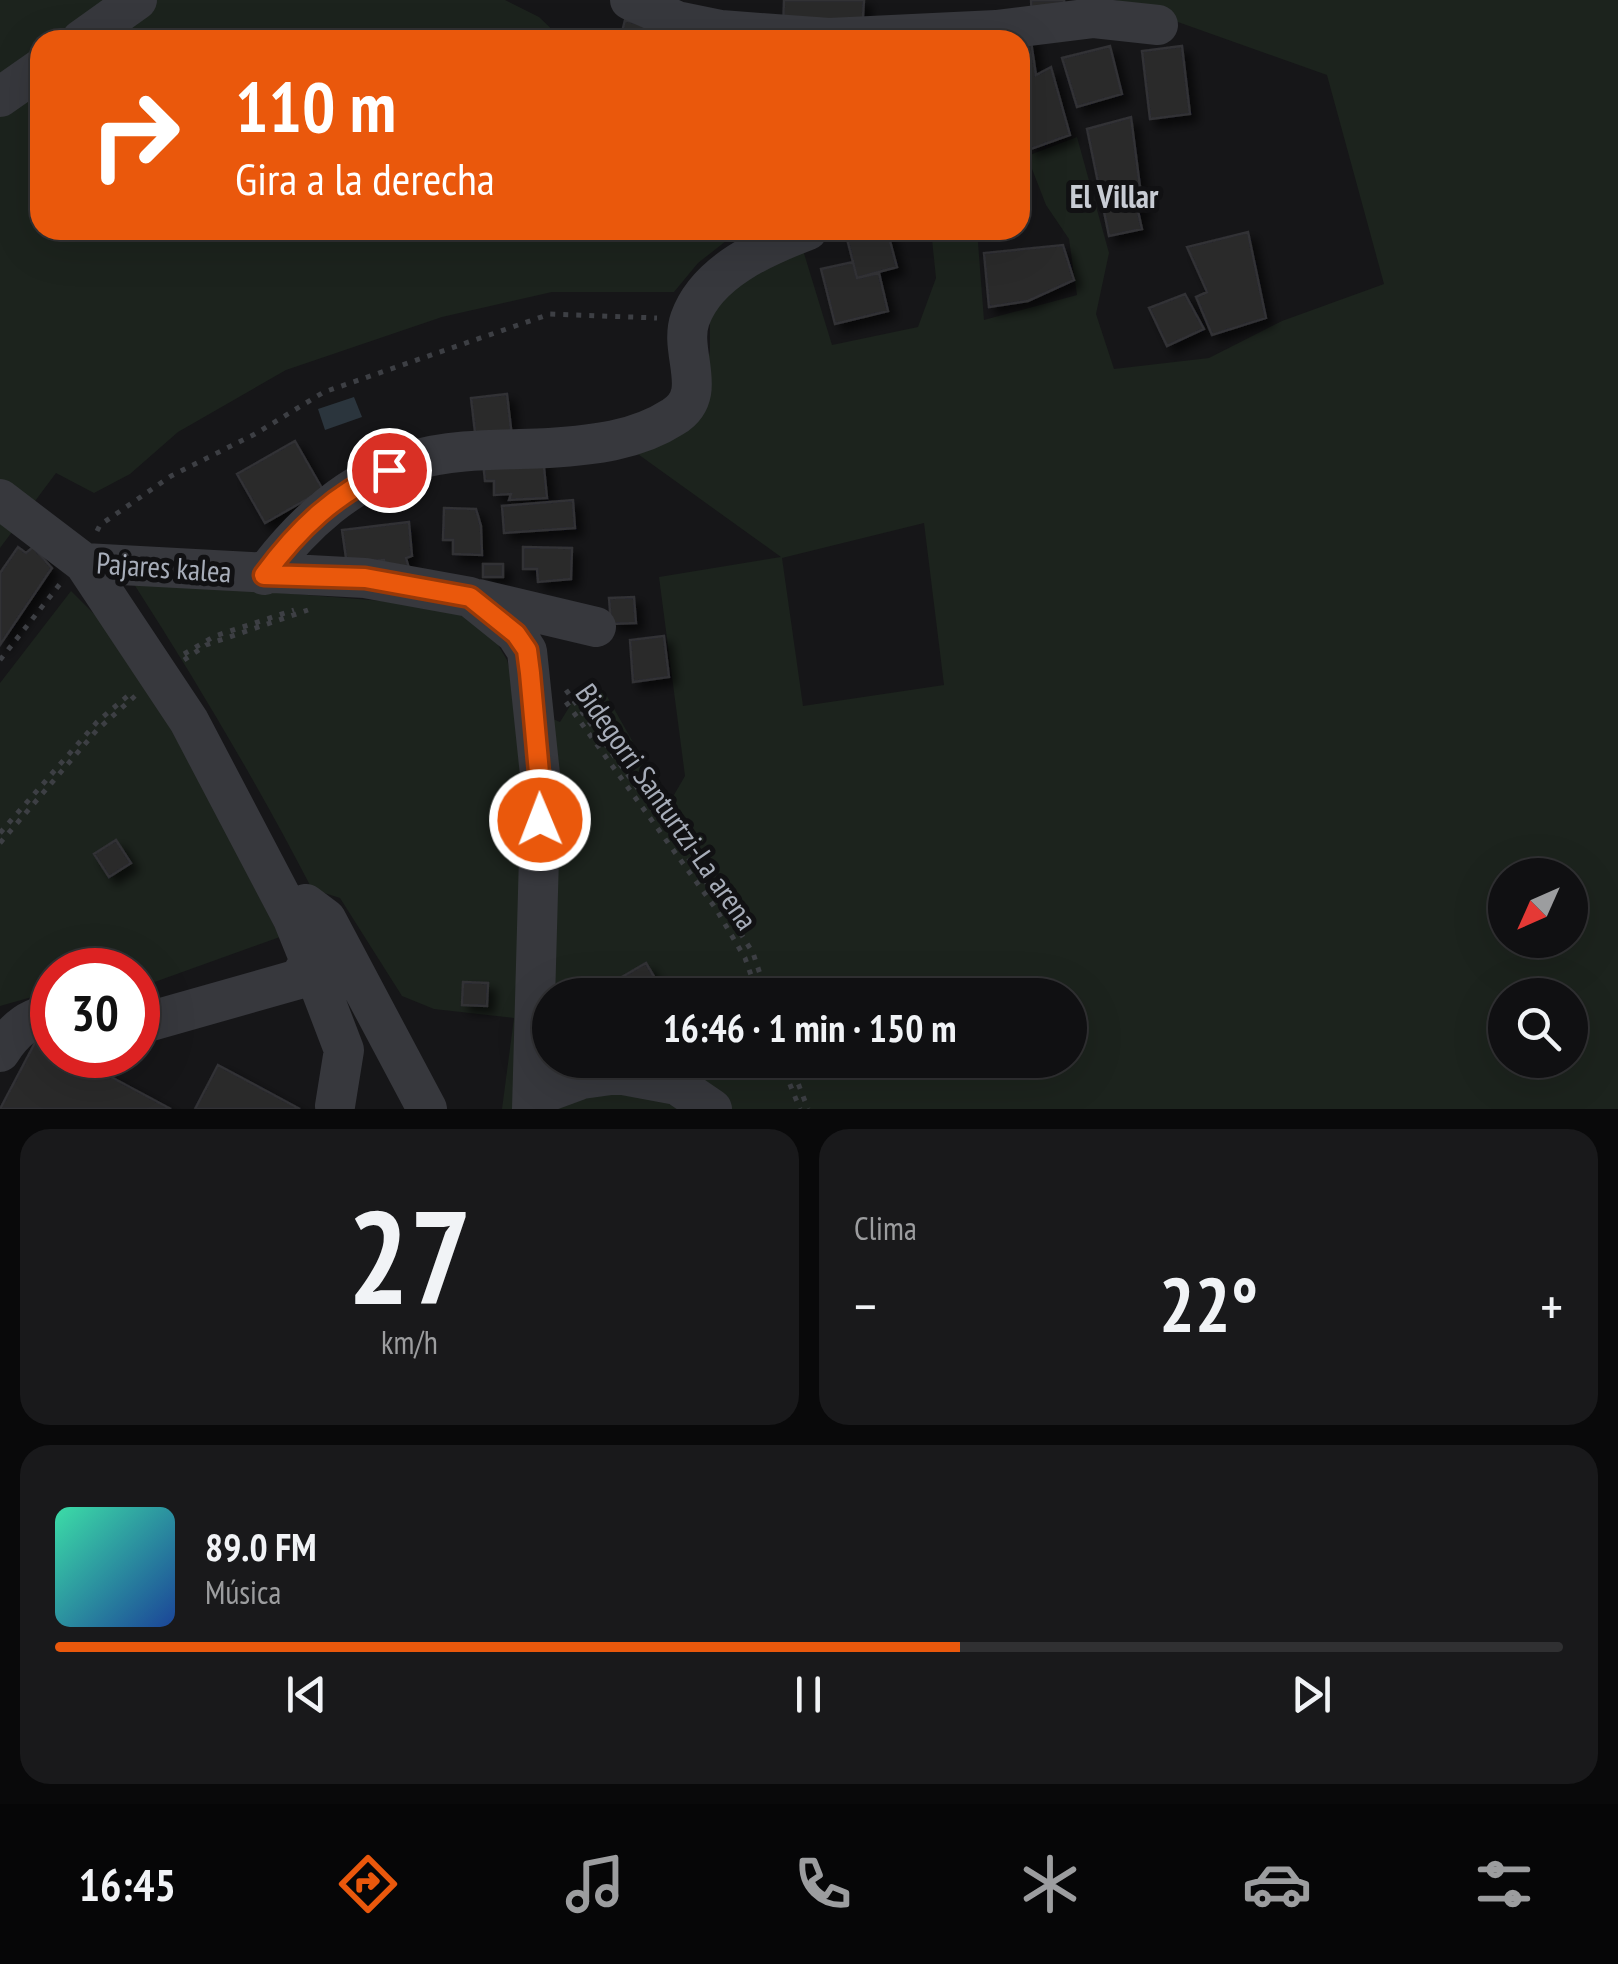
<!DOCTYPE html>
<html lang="es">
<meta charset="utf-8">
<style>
:root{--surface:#101012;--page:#19191b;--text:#f1f3f6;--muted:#9c9d9f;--line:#303032;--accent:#ea580c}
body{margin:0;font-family:"PT Sans Narrow",sans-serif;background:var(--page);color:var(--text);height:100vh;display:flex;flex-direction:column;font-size:38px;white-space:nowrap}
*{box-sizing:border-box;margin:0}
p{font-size:32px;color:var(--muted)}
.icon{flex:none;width:55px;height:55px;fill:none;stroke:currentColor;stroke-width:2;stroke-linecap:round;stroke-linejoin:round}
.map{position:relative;height:1109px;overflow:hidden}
.details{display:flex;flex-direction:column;gap:20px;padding:20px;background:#09090a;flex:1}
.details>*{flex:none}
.banner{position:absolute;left:30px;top:30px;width:1000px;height:210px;border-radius:30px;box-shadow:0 10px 40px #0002,0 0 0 2px var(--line);background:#ea580c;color:#fff;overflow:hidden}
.needle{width:65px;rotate:225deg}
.tools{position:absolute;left:1488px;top:858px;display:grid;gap:20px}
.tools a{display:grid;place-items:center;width:100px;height:100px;border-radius:50%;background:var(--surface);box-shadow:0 10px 40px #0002,0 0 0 2px var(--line);font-size:50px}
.speed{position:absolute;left:30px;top:948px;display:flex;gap:20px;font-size:50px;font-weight:700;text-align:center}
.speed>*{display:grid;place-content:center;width:130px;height:130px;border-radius:50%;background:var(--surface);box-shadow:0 10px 40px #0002,0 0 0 2px var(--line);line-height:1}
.speed .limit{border:15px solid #d22;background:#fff;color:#111}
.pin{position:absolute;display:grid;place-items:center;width:85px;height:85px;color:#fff;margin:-42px;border:5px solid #fff;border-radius:50%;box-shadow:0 2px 10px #0007}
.me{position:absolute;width:110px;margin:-55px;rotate:359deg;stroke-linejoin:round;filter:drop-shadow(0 0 8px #0008)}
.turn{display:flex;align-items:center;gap:35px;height:210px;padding:0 40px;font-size:45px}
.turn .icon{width:130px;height:130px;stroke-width:2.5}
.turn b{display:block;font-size:70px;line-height:85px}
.big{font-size:75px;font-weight:700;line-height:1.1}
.details .tile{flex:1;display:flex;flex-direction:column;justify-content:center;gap:15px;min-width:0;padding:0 35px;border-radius:30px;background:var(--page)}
.details .dial{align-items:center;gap:0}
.dial b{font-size:130px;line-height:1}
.song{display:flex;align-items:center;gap:30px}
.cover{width:120px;height:120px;border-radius:15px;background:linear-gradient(135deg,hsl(160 70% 55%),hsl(220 70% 35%))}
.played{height:10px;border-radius:5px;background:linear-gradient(90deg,var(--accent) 60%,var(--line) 60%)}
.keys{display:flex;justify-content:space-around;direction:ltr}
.heat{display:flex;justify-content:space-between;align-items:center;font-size:55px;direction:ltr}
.details .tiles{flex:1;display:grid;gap:20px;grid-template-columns:1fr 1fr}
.tile:last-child{grid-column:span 2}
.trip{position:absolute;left:532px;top:978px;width:555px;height:100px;border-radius:50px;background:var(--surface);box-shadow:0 10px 40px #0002,0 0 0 2px var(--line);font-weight:700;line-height:100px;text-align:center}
.dock{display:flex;height:160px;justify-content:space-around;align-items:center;background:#060607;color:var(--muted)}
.dock .icon{width:70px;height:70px}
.dock .active{color:var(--accent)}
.dock b{font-size:45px;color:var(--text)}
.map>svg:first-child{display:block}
</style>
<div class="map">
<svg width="1618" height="1109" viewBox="0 0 1618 1109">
<defs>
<filter id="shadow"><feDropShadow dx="7" dy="7" stdDeviation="5" flood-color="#0009"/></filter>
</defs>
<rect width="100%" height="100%" fill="#161618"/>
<path fill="#1c231d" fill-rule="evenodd" d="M0,0H505L539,17L563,40H40V230H722L726,241L698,263L674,292H552L442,317L286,370L178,432L130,474L94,493L56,473L0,548Z
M1116,0H1618V1109H502L514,1018L434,1009L402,996L340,898L312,889C257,783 197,682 132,581L446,606L491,633L507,660L519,705L560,722L581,688L604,691L634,744L664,812L685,776L659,577L781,557L635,452L697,412L710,351V314L737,285L803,250L832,345L918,327L936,278L931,230H977L984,320L1077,295L1069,239L1046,205L1027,156L1077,137L1109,253L1096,314L1114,369L1209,358L1282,321L1384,284L1327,75ZM924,523L944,685L803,706L782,558ZM1505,875H1570V940H1505ZM550,995H1070V1060H550ZM1505,995H1570V1060H1505Z
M71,591L113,633L182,747L280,937L138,988V970H52V997L39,995L0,1006V683Z"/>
<path fill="#2b353d" d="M354,397L362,417L325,430L318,409Z"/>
<path fill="#29292c" stroke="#303034" stroke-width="2.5" filter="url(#shadow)" d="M784,0H864L862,33L783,30Z
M1031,0H1064L1066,14L1032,18Z
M625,20L660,29L658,40H620Z
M1030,35L1036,75L1051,67L1070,135L1031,149L1020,127V40Z
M1110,46L1122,94L1077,107L1062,58Z
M1182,46L1190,114L1150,119L1142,51Z
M1131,117L1143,210L1138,211L1142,229L1109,236L1087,129Z
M866,230H887L897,267L857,278L846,235Z
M1248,232L1266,318L1212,335L1196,297L1207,292L1187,247Z
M1063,245L1074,280L1028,301L989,307L984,253Z
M853,262L857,278L879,273L888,311L835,324L821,269Z
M1185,294L1204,329L1167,346L1149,308Z
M507,394L512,437L476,441L471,398Z
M295,441L323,490L265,523L237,474Z
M543,457L547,498L509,500L511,494L494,495V481H485L483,461Z
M573,500L575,528L504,533L502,506Z
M444,508L476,509L481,526L482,555L453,554V540H443Z
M409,522L412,556L406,558L411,575H387L384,560L347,565L342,530Z
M18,547L26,553L33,547L52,568L0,645V573Z
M523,547L572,548L571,579L538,582L537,569H523Z
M483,564H503V577H483Z
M634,597L636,623L611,624L609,598Z
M664,636L669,677L633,682L630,640Z
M116,840L131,863L109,877L94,854Z
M646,963L665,995H617L610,984Z
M463,982L488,983L487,1006L462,1005Z
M38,1037L52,1045V1055H70L171,1109H0Z
M218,1065L300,1109H195Z"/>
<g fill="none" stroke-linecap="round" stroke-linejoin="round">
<path stroke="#3d3f44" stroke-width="5" stroke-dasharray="5 8" stroke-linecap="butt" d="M97,531L100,525L171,476L255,434L324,392L550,314L657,318
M184,654L215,636L294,610
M0,660L60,584
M184,660L206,645L308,610
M566,690L722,904L753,953L767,995
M566,702L716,909L745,958L758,995
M0,833L97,722L131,693
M0,843L97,730L135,696
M780,1060L800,1109
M789,1060L808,1109"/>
<path stroke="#37383d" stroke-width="40" d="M630,0L677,21L721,30L829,38L996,30L1094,18L1158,25
M81,40L137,0
M0,97L40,69
M0,499L84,563L365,578L470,597L516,634L527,651L541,784L532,1109
M84,563L189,721L293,919L306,904L326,919L427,1109
M264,575C303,523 349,481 412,461C452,448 507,450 549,448C592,445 636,441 673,417C711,394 678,353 690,319C707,271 764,247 808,230
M478,599L596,627
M310,961L344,1050L335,1106
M138,1021H151L299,979L310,961L293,919
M0,1052C12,1033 29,1016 52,1015
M533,1097L582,1079L618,1074L677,1085L712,1109"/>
</g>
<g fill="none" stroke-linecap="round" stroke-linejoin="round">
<defs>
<path id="route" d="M389,470C335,493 298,529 264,575L365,578L470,597L516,634L527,650L530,673L540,784V820"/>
</defs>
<use href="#route" stroke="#983908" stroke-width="25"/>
<use href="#route" stroke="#ea580c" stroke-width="18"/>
</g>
<g text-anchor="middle" stroke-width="10" stroke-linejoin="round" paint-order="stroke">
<g font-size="30" fill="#a7adb9" stroke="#111113">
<text transform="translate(164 568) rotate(4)" y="10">Pajares kalea</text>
<text transform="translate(666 807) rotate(55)" y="10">Bidegorri Santurtzi-La arena</text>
</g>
<g font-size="32" font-weight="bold" fill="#c8ccd4" stroke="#111113">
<text x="1114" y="208">El Villar</text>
</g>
</g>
</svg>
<div class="tools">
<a><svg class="needle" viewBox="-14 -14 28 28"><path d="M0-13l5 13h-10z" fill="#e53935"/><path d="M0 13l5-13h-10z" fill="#9c9d9f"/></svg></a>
<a><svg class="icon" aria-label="search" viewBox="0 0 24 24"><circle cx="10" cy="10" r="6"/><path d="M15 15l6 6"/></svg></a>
</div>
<div class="speed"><div class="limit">30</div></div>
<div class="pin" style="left:389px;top:470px;background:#d93025"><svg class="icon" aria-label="arrive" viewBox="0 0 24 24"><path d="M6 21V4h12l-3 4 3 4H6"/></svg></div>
<svg class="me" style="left:540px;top:820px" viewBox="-20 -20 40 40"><circle r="17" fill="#ea580c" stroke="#fff" stroke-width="3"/><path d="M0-11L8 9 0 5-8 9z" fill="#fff"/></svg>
<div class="trip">16:46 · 1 min · 150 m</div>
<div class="banner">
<div class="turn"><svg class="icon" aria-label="right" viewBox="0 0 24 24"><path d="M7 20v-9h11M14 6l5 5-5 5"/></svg><div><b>110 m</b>Gira a la derecha</div></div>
</div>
</div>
<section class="details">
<div class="tiles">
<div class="tile dial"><b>27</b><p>km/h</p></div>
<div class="tile"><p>Clima</p>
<div class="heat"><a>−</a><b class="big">22°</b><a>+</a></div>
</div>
<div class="tile">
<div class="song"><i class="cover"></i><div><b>89.0 FM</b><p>Música</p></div></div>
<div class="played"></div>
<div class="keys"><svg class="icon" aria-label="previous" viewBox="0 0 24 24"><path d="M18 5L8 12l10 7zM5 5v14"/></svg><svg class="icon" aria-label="pause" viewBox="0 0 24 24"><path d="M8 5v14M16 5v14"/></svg><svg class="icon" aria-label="next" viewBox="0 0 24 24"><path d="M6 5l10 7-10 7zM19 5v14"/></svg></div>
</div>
</div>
</section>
<nav class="dock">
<b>16:45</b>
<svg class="icon active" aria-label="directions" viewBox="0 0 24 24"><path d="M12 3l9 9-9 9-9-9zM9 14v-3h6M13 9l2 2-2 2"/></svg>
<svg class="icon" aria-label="music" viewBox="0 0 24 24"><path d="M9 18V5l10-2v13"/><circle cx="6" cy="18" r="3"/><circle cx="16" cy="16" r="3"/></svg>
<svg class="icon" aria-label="phone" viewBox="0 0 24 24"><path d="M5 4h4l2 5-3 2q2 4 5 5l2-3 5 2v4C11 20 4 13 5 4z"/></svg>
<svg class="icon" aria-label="climate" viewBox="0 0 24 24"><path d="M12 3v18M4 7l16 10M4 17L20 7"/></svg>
<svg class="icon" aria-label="car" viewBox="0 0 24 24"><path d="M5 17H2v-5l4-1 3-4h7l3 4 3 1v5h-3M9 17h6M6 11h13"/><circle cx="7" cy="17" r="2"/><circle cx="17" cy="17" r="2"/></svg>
<svg class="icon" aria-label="filters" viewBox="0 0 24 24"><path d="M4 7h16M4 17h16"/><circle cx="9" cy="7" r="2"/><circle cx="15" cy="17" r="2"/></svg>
</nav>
